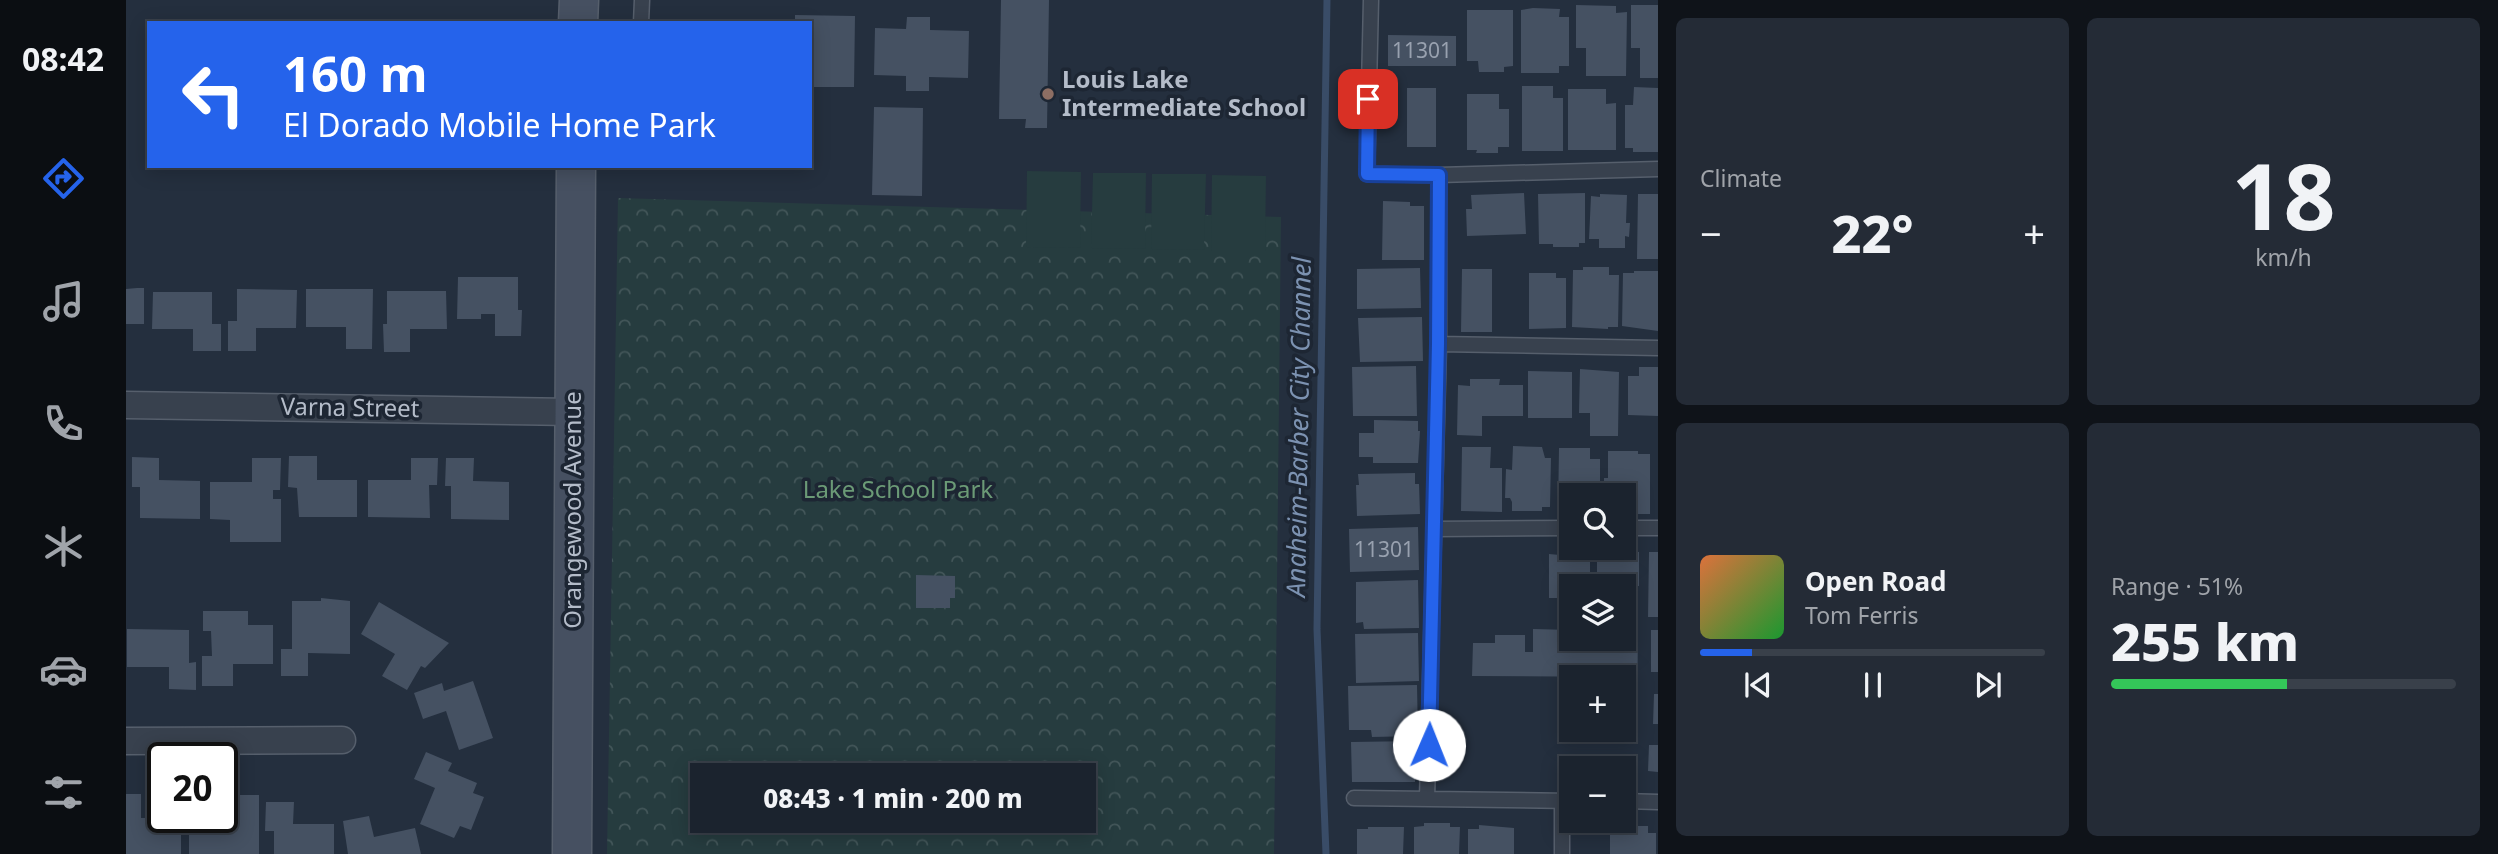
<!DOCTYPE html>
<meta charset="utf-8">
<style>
:root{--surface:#1b232e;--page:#242b36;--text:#f1f3f6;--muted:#a0a4aa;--line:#39404a;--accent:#2563eb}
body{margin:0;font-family:"Noto Sans",sans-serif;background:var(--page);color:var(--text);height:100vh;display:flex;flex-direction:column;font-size:26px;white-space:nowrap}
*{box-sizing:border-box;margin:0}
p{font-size:23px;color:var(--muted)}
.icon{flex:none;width:38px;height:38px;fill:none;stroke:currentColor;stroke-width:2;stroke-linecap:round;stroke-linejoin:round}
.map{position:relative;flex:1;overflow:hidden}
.sheet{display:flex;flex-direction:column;gap:18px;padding:18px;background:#0f1319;width:840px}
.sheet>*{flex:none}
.hud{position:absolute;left:21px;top:21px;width:665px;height:147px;border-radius:0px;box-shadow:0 4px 18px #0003,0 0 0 2px var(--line);background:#2563eb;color:#fff;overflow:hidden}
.buttons{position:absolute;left:1433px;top:483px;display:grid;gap:14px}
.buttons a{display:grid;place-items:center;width:77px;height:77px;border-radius:0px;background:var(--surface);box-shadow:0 4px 18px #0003,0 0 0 2px var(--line);font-size:35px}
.speed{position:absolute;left:21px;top:742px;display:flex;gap:14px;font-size:35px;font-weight:700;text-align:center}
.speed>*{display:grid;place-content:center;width:91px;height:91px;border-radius:50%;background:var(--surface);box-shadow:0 4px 18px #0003,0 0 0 2px var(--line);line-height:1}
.speed .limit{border:4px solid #111;border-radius:10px;background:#fff;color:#111}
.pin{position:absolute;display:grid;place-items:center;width:60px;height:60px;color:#fff;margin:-30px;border-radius:14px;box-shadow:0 4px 10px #0006}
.me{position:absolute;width:77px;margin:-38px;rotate:1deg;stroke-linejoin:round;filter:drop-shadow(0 0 5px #0008)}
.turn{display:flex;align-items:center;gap:24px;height:147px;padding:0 21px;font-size:32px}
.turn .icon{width:91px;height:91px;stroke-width:2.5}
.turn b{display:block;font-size:49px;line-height:60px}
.big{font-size:52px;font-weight:800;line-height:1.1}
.sheet .widget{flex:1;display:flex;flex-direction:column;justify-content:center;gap:10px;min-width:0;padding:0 24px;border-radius:10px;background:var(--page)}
.sheet .dial{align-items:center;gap:0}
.dial b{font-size:91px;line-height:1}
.song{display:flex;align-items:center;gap:21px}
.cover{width:84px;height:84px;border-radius:10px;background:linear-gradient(135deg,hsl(20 70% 55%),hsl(130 70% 35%))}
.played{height:7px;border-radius:4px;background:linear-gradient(90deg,var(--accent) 15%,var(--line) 15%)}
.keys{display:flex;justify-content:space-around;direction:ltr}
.heat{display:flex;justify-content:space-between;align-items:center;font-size:38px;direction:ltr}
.charge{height:10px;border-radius:5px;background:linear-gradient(90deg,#34c759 51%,var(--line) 0)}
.sheet .tiles{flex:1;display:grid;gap:18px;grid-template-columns:repeat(2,1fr)}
.trip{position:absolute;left:564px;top:763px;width:406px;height:70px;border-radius:0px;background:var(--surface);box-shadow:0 4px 18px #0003,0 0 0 2px var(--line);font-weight:800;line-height:70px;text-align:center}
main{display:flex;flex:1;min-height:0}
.menu{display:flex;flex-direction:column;width:126px;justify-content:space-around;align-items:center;background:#0b0e12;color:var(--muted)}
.menu .icon{width:49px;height:49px}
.menu .selected{color:var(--accent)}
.menu b{font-size:32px;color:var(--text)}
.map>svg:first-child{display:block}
</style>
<main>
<nav class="menu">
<b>08:42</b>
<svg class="icon selected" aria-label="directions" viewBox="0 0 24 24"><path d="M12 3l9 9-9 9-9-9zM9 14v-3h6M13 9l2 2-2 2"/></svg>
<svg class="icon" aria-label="music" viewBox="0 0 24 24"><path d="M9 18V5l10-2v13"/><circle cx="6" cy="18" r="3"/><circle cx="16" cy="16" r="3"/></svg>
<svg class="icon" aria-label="phone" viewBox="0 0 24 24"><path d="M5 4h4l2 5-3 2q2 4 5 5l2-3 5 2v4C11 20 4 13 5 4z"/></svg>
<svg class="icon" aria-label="climate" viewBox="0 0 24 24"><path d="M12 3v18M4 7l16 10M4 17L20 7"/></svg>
<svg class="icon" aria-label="car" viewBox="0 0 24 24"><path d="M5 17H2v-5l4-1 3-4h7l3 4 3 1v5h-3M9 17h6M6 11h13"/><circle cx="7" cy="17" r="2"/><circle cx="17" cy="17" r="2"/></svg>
<svg class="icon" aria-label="filters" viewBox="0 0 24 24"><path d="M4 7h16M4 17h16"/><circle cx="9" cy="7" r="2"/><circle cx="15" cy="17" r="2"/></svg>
</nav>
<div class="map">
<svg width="1532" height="854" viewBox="0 0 1532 854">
<defs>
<pattern id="park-crowns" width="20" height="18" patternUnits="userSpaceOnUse" patternTransform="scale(1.75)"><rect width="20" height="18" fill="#263c3f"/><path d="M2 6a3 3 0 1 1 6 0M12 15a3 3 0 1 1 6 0" fill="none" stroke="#435659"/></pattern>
</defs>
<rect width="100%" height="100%" fill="#242f3e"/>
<path fill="url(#park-crowns)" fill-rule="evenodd" d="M492,198L1155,217L1148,854H481ZM576,775H957V821H576Z"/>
<path fill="#263c3f" d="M901,171L955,172L954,248L900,247Z
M967,173H1020L1019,249L965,248Z
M1026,174H1080L1078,250L1025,249Z
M1086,175L1140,176L1139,251H1085Z"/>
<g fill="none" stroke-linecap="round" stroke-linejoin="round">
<path stroke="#394c67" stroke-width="7" d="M1200,854L1191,629L1201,0"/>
</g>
<path fill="#455162" d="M875,0H923L921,128H899L900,119H873Z
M1450,5L1490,6V13L1501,12L1500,76H1460V48H1450Z
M1505,5H1532V78H1514V48H1505Z
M1407,8L1434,9L1433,17H1443V66H1433V73H1395V10Z
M1341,10H1387V66L1378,67V72H1353L1352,61H1341Z
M669,15L729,16L728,87H684V23H669Z
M781,17H804V30L843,31L842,78L803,77V91H780V76L748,75L749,28L780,29Z
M1262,35L1330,36V66H1262Z
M1396,86H1427V98H1437V151H1396Z
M1508,87L1532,88V152H1507V148H1499V105H1507Z
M1281,88H1310V147H1281Z
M1442,89H1480V104L1490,103V150H1442Z
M1341,94H1373V109H1383V147H1372V153H1350L1351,150H1341Z
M748,107L797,108L796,196L746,195Z
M1398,193L1400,234L1341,236L1340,209H1346L1345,195Z
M1459,193V243H1453V247H1427V244H1413L1412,194Z
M1474,194L1501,195L1500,223H1504L1503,237L1499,236V248H1473V239H1463L1465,196L1474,197Z
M1512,194H1532V259H1511Z
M1257,201L1284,202V206H1298V260H1256Z
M1457,267H1483V275H1493L1492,327H1482V329L1446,327L1447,270H1457Z
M1294,268L1295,308L1231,309V269Z
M1336,269H1366V332H1335Z
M1508,271H1532V331L1496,326L1497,273H1508Z
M1403,273H1430V278H1440V328L1403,329Z
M332,277H392V310H396L395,336H369V314H355V319H331Z
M11,288H18V324H0V289Z
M111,289L171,290L170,328H130V351H102V321H111Z
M180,289H247L246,349H220V327H180Z
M261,291H320L321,329H284V352H258L257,324H261Z
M27,292H86V324H95V351H67V329H26Z
M1296,317L1297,361L1234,362L1232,318Z
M1290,366L1291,416H1227L1226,367Z
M1513,367H1532V416L1502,415V376H1513Z
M1454,369L1493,372L1492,436H1464V413H1453Z
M1402,371L1446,372V418H1402Z
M1344,379H1374L1373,385H1397V416H1356V436L1331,435L1332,385L1344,386Z
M1248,420L1292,421V431H1294L1292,463H1247V457H1233V433H1248Z
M1387,446L1416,447L1419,458H1425L1424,507H1416V511H1386V502L1384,498H1379L1380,469L1386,470Z
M1336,447H1365L1364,468H1376V512L1335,511Z
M1433,448H1464V459H1474V495H1446V512H1432Z
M1482,451H1512V454H1524V514H1498V495H1478V478H1482Z
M163,456H191V480H231V517H173L171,488L162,487Z
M6,457L33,458V480L74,481V519L14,518V487H6Z
M126,458H155L154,490H147V499H155V542H104V520L84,519V482H126Z
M285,458H312L311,485H303L304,518L242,517V480H285Z
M320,458H348L347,481L383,482V520L325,519V486H319Z
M1289,473V484H1293L1294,514L1231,516L1230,485H1233L1232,474Z
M1292,527L1293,570L1224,572L1223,529Z
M1482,550L1513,552V586H1504V615H1498V586H1471V553L1482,552Z
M1434,551H1456L1455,554L1464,555V586H1446V610H1433V598H1423V554L1434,555Z
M1523,552H1532V617H1522Z
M790,575L829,576V598H824V608H790Z
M1292,580L1293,628L1238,629L1237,622L1230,623V582Z
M195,598L224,601V654L182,653V676H155V649H166V601H195Z
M253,602L323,643L299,668L295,666L281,690L256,676L269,654L235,634Z
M77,611H122V625H147V664H107V686H76V656H86L85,631H77Z
M1,629L63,630V663L70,662V690L43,689V667H1Z
M1407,629L1446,630V639H1498V630H1512L1511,722H1498V677L1346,676L1347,643H1369V635H1399V652H1407Z
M1525,630H1532V672H1525Z
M1292,633L1293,681L1230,683L1229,634Z
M347,681L367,738L333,750L320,711L297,719L288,693L316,683L318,691Z
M1291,685L1292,736L1246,737L1245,730H1223L1222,686Z
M1528,694H1532V724H1527Z
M1291,741L1292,770H1289V782H1226L1225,742Z
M1523,745H1532V772L1522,771Z
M300,752L326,763L322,771L351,783L347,793L358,797L345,830L334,826L328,838L294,824L309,788L288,779Z
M0,794H15V818H55V854H0Z
M105,795H133V854H63V817L105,819Z
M140,802H168L167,824H208V854H148V831H139Z
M243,816L248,837L289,828L295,854H222L217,821Z
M1298,823H1324V827H1334L1333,854H1288V827L1298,826Z
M1353,825L1388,828V854H1342V829H1353Z
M1495,826H1522V833H1530V854H1484V833H1495Z
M1242,827H1278L1277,854H1231V829H1242Z"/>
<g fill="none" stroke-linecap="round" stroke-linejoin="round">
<defs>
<path id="lane" d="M1245,0L1241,174L1313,175L1532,169
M515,23L516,0
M1313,344L1532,348
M1498,528H1532
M1309,529L1446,528
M1228,798L1446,801
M1301,799L1313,344V175
M1436,801V854
M1498,801L1532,802"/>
<path id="street" d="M0,405L447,412
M0,741L216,740"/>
<path id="secondary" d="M452,23L453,0
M446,854L450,166"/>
</defs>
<use href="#lane" stroke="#565f6c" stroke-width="17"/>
<use href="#street" stroke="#565f6c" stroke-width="29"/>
<use href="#secondary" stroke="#565f6c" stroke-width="41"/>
<use href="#lane" stroke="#38414e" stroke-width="14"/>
<use href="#street" stroke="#38414e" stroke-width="26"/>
<use href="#secondary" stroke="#465061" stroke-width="38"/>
</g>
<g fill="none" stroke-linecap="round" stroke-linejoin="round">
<defs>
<path id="route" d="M1242,99L1241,174L1313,175L1312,344L1303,745"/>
</defs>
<use href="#route" stroke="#184099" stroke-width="18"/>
<use href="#route" stroke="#2563eb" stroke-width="12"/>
</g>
<circle fill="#8d6e63" stroke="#1d2633" stroke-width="2.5" cx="922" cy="94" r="7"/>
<g text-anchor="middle" stroke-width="7" stroke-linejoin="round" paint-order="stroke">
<g font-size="21" fill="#98a1af">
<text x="1296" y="58">11301</text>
<text x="1258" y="557">11301</text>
</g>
<g font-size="24" font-weight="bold" fill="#b4bcc9" stroke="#1d2633" text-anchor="start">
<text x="936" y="88">Louis Lake<tspan x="936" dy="28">Intermediate School</tspan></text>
</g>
<g font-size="24" fill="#b4bcc9" stroke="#1d2633">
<text transform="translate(224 408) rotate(1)" y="8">Varna Street</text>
<text transform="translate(447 510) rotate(-90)" y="8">Orangewood Avenue</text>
</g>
<g font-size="24" fill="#6b9a76" stroke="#1d2633">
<text x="772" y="498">Lake School Park</text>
</g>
<g font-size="26" font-style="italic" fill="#7c92b1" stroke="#1d2633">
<text transform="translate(1173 427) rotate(-89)" y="9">Anaheim-Barber City Channel</text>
</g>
</g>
</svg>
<div class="buttons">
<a><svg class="icon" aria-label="search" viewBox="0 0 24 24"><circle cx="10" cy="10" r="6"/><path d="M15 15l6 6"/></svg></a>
<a><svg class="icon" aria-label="layers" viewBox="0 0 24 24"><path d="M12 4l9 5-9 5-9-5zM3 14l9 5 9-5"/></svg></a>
<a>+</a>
<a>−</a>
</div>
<div class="speed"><div class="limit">20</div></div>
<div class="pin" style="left:1242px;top:99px;background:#d93025"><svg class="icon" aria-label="arrive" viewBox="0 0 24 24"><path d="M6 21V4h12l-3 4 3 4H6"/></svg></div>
<svg class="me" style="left:1303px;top:745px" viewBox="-20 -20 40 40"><circle r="19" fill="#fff"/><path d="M0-13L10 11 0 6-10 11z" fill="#2563eb"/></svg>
<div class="trip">08:43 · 1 min · 200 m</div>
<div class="hud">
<div class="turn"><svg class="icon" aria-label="left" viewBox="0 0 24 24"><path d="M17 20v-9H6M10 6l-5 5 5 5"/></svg><div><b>160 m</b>El Dorado Mobile Home Park</div></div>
</div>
</div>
<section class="sheet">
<div class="tiles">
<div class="widget"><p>Climate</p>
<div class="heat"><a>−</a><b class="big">22°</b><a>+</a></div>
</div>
<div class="widget dial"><b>18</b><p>km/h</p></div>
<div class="widget">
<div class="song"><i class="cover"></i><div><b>Open Road</b><p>Tom Ferris</p></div></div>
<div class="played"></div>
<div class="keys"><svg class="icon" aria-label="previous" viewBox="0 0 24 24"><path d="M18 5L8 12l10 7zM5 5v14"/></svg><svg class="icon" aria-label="pause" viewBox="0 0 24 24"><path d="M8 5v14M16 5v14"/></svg><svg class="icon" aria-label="next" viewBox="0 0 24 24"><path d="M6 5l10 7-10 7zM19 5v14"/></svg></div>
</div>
<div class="widget"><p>Range · 51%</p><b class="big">255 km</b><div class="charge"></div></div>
</div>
</section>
</main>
